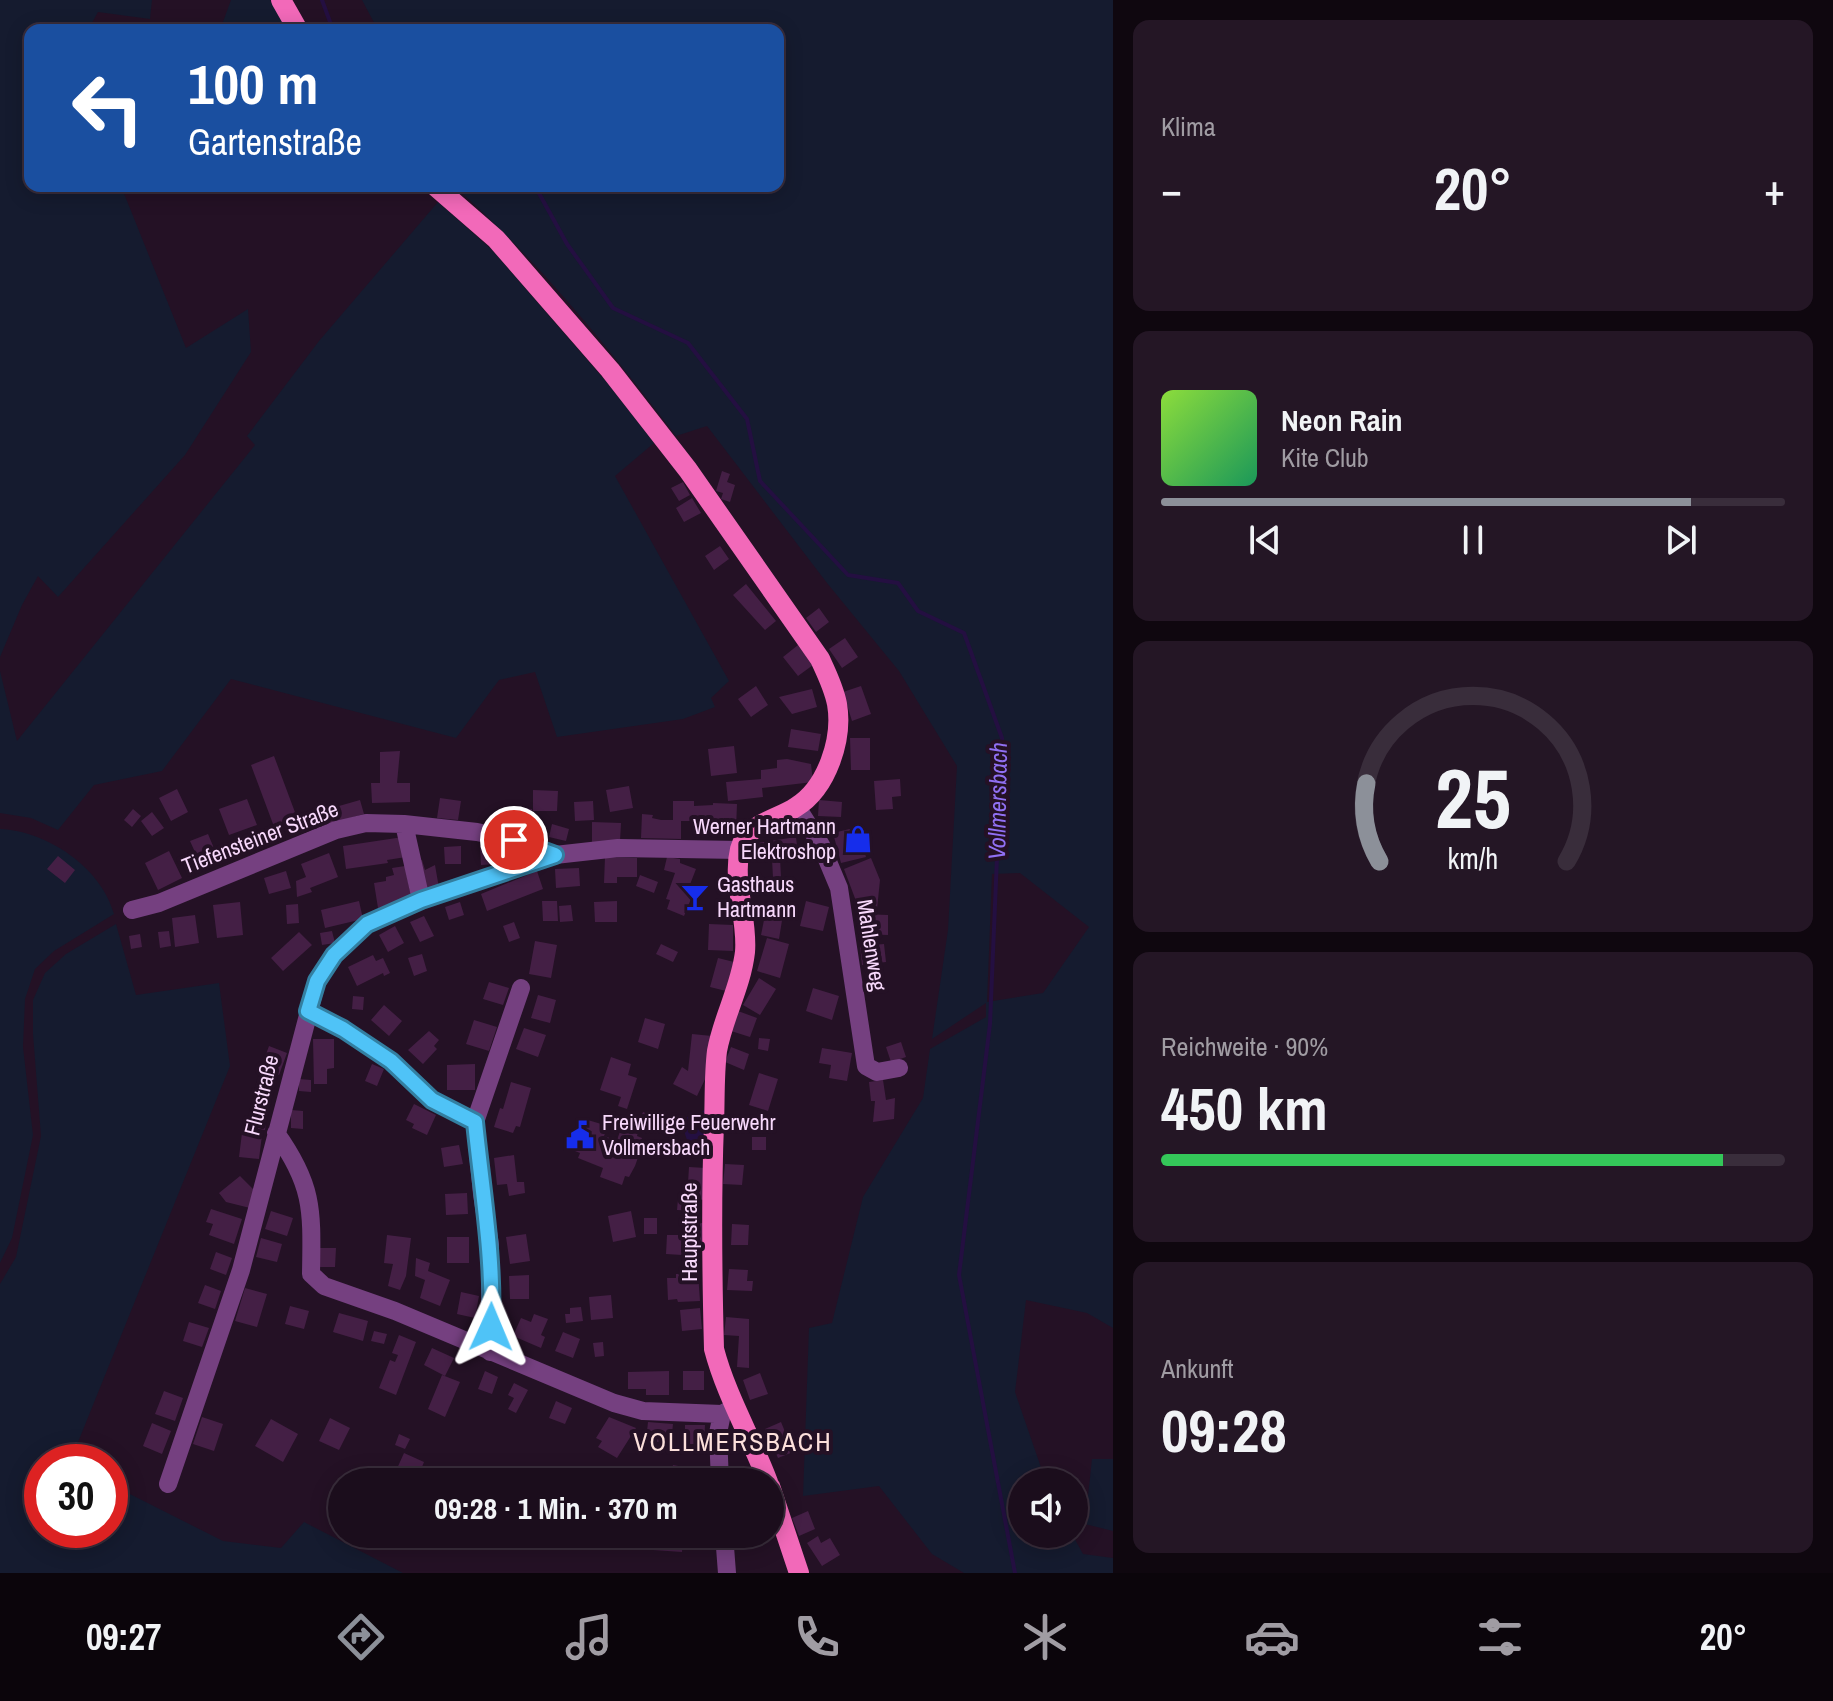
<!DOCTYPE html>
<html lang="de">
<meta charset="utf-8">
<style>
:root{--surface:#1b0d1c;--page:#241625;--text:#f1f3f6;--muted:#a09ca3;--line:#392d3b;--accent:#8c9099}
body{margin:0;font-family:"Archivo Narrow",sans-serif;background:var(--page);color:var(--text);height:100vh;display:flex;flex-direction:column;font-size:30px;white-space:nowrap}
*{box-sizing:border-box;margin:0}
p{font-size:26px;color:var(--muted)}
.icon{flex:none;width:44px;height:44px;fill:none;stroke:currentColor;stroke-width:2;stroke-linecap:round;stroke-linejoin:round}
.map{position:relative;flex:1;overflow:hidden}
.panel{display:flex;flex-direction:column;gap:20px;padding:20px;background:#0f070f;width:720px}
.panel>*{flex:none}
.top-card{position:absolute;left:24px;top:24px;width:760px;height:168px;border-radius:16px;box-shadow:0 4px 20px #0003,0 0 0 2px var(--line);background:#1a4fa0;color:#fff;overflow:hidden}
.buttons{position:absolute;left:1008px;top:1468px;display:grid;gap:16px}
.buttons a{display:grid;place-items:center;width:80px;height:80px;border-radius:50%;background:var(--surface);box-shadow:0 4px 20px #0003,0 0 0 2px var(--line);font-size:40px}
.speed{position:absolute;left:24px;top:1444px;display:flex;gap:16px;font-size:40px;font-weight:700;text-align:center}
.speed>*{display:grid;place-content:center;width:104px;height:104px;border-radius:50%;background:var(--surface);box-shadow:0 4px 20px #0003,0 0 0 2px var(--line);line-height:1}
.speed .limit{border:12px solid #d22;background:#fff;color:#111}
.pin{position:absolute;display:grid;place-items:center;width:68px;height:68px;color:#fff;margin:-34px;border:4px solid #fff;border-radius:50%;box-shadow:0 2px 8px #0007}
.me{position:absolute;width:88px;margin:-44px;rotate:1deg;stroke-linejoin:round;filter:drop-shadow(0 0 6px #0008)}
.turn{display:flex;align-items:center;gap:28px;height:168px;padding:0 32px;font-size:36px}
.turn .icon{width:104px;height:104px;stroke-width:2.5}
.turn b{display:block;font-size:56px;line-height:68px}
.big{font-size:60px;font-weight:700;line-height:1.1}
.panel .widget{flex:1;display:flex;flex-direction:column;justify-content:center;gap:12px;min-width:0;padding:0 28px;border-radius:16px;background:var(--page)}
.panel .dial{align-items:center;gap:0}
.dial svg{height:208px;overflow:visible;fill:none;stroke:var(--line);stroke-width:7;stroke-linecap:round;text-anchor:middle}
.dial text{fill:var(--text);stroke:none}
.song{display:flex;align-items:center;gap:24px}
.cover{width:96px;height:96px;border-radius:12px;background:linear-gradient(135deg,hsl(90 70% 55%),hsl(150 70% 35%))}
.played{height:8px;border-radius:4px;background:linear-gradient(90deg,var(--accent) 85%,var(--line) 85%)}
.keys{display:flex;justify-content:space-around;direction:ltr}
.heat{display:flex;justify-content:space-between;align-items:center;font-size:44px;direction:ltr}
.charge{height:12px;border-radius:6px;background:linear-gradient(90deg,#34c759 90%,var(--line) 0)}
.trip{position:absolute;left:328px;top:1468px;width:456px;height:80px;border-radius:40px;background:var(--surface);box-shadow:0 4px 20px #0003,0 0 0 2px var(--line);font-weight:700;line-height:80px;text-align:center}
.menu{display:flex;height:128px;justify-content:space-around;align-items:center;background:#0b050b;color:var(--muted)}
.menu .icon{width:56px;height:56px}
.menu .selected{color:var(--accent)}
.menu b{font-size:36px;color:var(--text)}
main{display:flex;flex:1;min-height:0}
.map>svg:first-child{display:block}
</style>
<main>
<div class="map">
<svg width="1113" height="1573" viewBox="0 0 1113 1573">
<rect width="100%" height="100%" fill="#241125"/>
<path fill="#151b2f" fill-rule="evenodd" d="M0,0H152L150,19L98,12L88,30H30V186H121L186,348L248,309L251,352L185,455L58,597L38,576L22,605L0,657Z
M231,0H270L287,30H220Z
M362,0H1113V1328L1087,1313L1026,1300L1015,1392L1046,1482H1022V1534H1072L1083,1554L1113,1558V1573H964L932,1554L879,1486L803,1496L809,1328L832,1323L863,1197L923,1098L930,1049L986,1017V1003L932,1039L948,930L957,766L899,671L827,583L707,426L676,436C608,347 538,260 454,186H778V30H378ZM1020,873L1089,927L1043,993L987,1002L992,874Z
M438,202L492,250L608,384L654,443L615,476L729,681L711,698L715,707L683,719L557,737L535,672L499,680L456,738L231,679L162,771L94,785L58,830L31,818L0,813V671L17,741L255,445L247,436L319,341Z
M0,829C47,831 101,867 114,914L54,951L35,969L25,999L23,1047L33,1135L12,1238L0,1263Z
M116,924L136,995L219,983L230,1066L70,1462H42V1530H110V1484L223,1541L281,1548L304,1522L403,1573H0V1284L16,1257L41,1136L33,1034V1000L45,973L66,954Z
M1092,1459H1113V1531L1085,1524Z"/>
<path fill="#240f41" d="M705,1110V1138L703,1142L688,1143L683,1128L687,1117Z"/>
<g fill="none" stroke-linecap="round" stroke-linejoin="round">
<path stroke="#240f41" stroke-width="4" d="M322,0L333,30
M535,186L567,244L613,308L688,343L747,419L760,481L848,575L898,583L918,611L964,633L1002,738L990,1024L959,1275L1015,1573"/>
</g>
<path fill="#441f45" d="M722,471L730,474L727,482L735,485L730,502L721,499L723,493L716,491Z
M683,482L690,495L679,501L671,488Z
M692,498L701,513L684,522L676,508Z
M720,546L729,559L714,570L705,556Z
M746,584L776,621L765,630L733,595Z
M819,608L829,622L816,632L806,618Z
M845,638L858,657L842,668L829,649Z
M798,645L813,665L798,676L783,657Z
M756,686L768,705L751,717L738,699Z
M861,686L871,714L852,721L843,692Z
M812,689L817,707L792,714L779,697Z
M791,729L821,734L818,751L788,747Z
M850,738H870V770H851Z
M734,746L737,773L711,776L708,749Z
M400,751L397,783H410V802L372,803L371,783H380V752Z
M274,756L299,823L276,832L251,765Z
M787,759L811,764L813,782L762,788L763,797L728,801L726,782L761,779V770L777,768V760Z
M900,779L901,796L892,797L893,809L876,810L874,781Z
M629,786L633,808L610,812L606,790Z
M177,789L188,812L171,821L159,798Z
M533,790L558,791L557,811H533Z
M440,798L461,801L458,820L437,818Z
M247,799L257,825L229,835L219,809Z
M360,800L364,814L315,828L311,814Z
M819,800L842,802L841,817L818,816Z
M593,801L594,820L575,821L574,802Z
M673,801H694V806L713,805V803L737,804L736,829L694,828V821H681V839L641,838L642,814L653,815L652,818L661,820H673Z
M513,808L532,809V826L513,825Z
M133,809L141,816L132,827L124,820Z
M152,812L164,828L152,836L141,821Z
M592,822L621,823L620,841L592,844Z
M552,824L569,829L566,841L549,837Z
M858,827L866,857L841,863L833,833Z
M208,834L216,853L199,861L190,841Z
M403,837L406,857L387,860L388,863L346,869L343,846Z
M796,837L798,855L780,858L781,877L773,878L772,859L760,861L757,843Z
M514,844L515,863L481,865L480,846Z
M461,846V864H445L444,847Z
M169,851L182,878L158,890L145,863Z
M329,853L338,877L310,888L312,892L297,897L296,881L306,877L301,864Z
M58,856L75,870L65,883L47,869Z
M605,857L637,858V877H617V883H604Z
M667,857L680,859V863L696,869L689,887L695,889L684,916L667,909L670,900L666,899L675,873L664,870Z
M871,858L880,880L877,909H859L844,869Z
M422,860L425,870L435,865L439,888L423,893L414,862Z
M405,866L411,897L378,908L374,883L386,881V877L394,875L392,868Z
M579,868L580,886L556,888L555,869Z
M286,871L291,888L269,894L264,878Z
M537,871L543,889L487,911L481,894Z
M640,875L658,882L654,893L636,886Z
M359,901L363,919L325,928L321,910Z
M542,901H557L558,921H543Z
M617,901V922H595L594,902Z
M806,901L829,907L823,931L800,926Z
M240,902L243,935L217,938L213,905Z
M460,902L464,915L449,920L445,907Z
M298,904L299,923L287,924L286,905Z
M571,905L573,921L560,922L559,906Z
M767,905L784,908L779,939L761,935Z
M861,914L888,915V935L860,934Z
M195,915L199,943L175,947L172,918Z
M424,916L434,936L420,942L410,922Z
M514,922L520,938L509,942L503,926Z
M709,924L733,925V951L708,950Z
M395,926L404,943L388,952L379,935Z
M169,931L171,946L160,948L158,932Z
M332,931L335,943L322,945L320,933Z
M299,932L312,945L283,971L271,958Z
M140,934L142,947L131,949L129,936Z
M767,938L789,944L780,978L757,971Z
M535,941L557,945L551,978L529,974Z
M661,944L678,952L673,962L656,954Z
M884,944L886,962L862,965L860,946Z
M422,954L427,971L414,976L408,958Z
M373,955L376,961L383,958L390,973L384,976L383,973L357,986L348,967Z
M718,958L738,963L730,992L710,987Z
M759,978L776,989L760,1015L743,1005Z
M489,982L509,988L503,1005L483,999Z
M813,988L839,996L832,1020L806,1011Z
M538,995L556,1000L550,1023L531,1018Z
M353,996L364,997L363,1010L352,1009Z
M384,1005L402,1021L389,1036L371,1020Z
M738,1011L757,1018L750,1037L731,1031Z
M645,1018L665,1024L658,1049L638,1042Z
M474,1020L497,1027L489,1051L466,1044Z
M524,1028L546,1035L538,1057L516,1049Z
M429,1031L439,1040L434,1046L437,1049L423,1064L408,1050Z
M692,1034L712,1036L708,1073L697,1096L673,1084L682,1067L688,1071Z
M759,1038L770,1039L768,1051L758,1049Z
M313,1039H334V1068L327,1069V1084H314Z
M901,1042L906,1057L891,1062L886,1047Z
M269,1046L287,1053L279,1075L261,1068Z
M731,1047L749,1054L744,1070L725,1062Z
M822,1048L852,1053L847,1081L829,1078L831,1065L819,1063Z
M611,1057L631,1064L628,1075L637,1078L627,1109L618,1106L621,1097L600,1090Z
M372,1064L384,1069L377,1086L365,1081Z
M475,1064V1090H447V1065Z
M759,1073L778,1079L768,1111L749,1105Z
M299,1079L311,1080V1092L299,1091Z
M883,1080L886,1100L895,1098L894,1119L873,1122L875,1101H871L869,1082Z
M511,1082L531,1088L520,1127L516,1126L513,1133L494,1127L500,1108L503,1109Z
M414,1104L436,1115L427,1135L412,1128L414,1124L406,1120Z
M256,1106L268,1107L265,1130L253,1128Z
M291,1110L303,1111V1129L291,1128Z
M643,1112L664,1119L659,1132L638,1124Z
M581,1118L608,1126L604,1136L617,1140L622,1126L638,1132L637,1136L642,1138L638,1148L641,1149L635,1166L629,1177L625,1176L622,1185L600,1177L603,1168L578,1158L580,1153L570,1149Z
M242,1133L262,1135L259,1159L239,1157Z
M752,1137H766V1150H752Z
M459,1145L463,1164L444,1167L441,1148Z
M514,1155L517,1182H524L525,1193L509,1196L507,1184L497,1185L494,1158Z
M725,1164L744,1165L742,1185L723,1184Z
M689,1167L706,1168L704,1200L696,1199V1211L677,1210L678,1199H687Z
M240,1176L255,1191L250,1208L226,1202L219,1193Z
M467,1193L468,1214L446,1215L445,1194Z
M211,1209L242,1219L234,1244L209,1235L213,1224L206,1222Z
M271,1211L293,1218L287,1236L265,1229Z
M631,1211L636,1237L613,1242L608,1216Z
M644,1218H657V1234H644Z
M683,1223H703L702,1246H682V1255L666,1254L667,1235H683Z
M732,1224L749,1225L748,1245H731Z
M526,1234L530,1261L510,1264L506,1237Z
M387,1235L411,1238L406,1276L400,1290L388,1286L393,1264L384,1263Z
M447,1237H469V1263H447Z
M261,1238L282,1244L277,1262L256,1257Z
M318,1248H336L335,1267H318Z
M216,1252L232,1258L226,1275L210,1269Z
M416,1258L430,1263L428,1271L450,1280L440,1306L420,1298L425,1280L415,1276Z
M729,1269L748,1270L747,1281H753L752,1291L727,1290Z
M698,1273L700,1301L678,1302L677,1299L668,1300L667,1278H676V1274Z
M529,1275V1299H510L509,1276Z
M205,1285L221,1291L215,1309L198,1303Z
M245,1288L267,1294L257,1327L235,1321Z
M461,1292L479,1296L475,1318L457,1314Z
M611,1295L613,1318L591,1320L589,1297Z
M290,1306L309,1311L304,1329L285,1324Z
M581,1307L583,1321L566,1323L565,1314H570V1308Z
M700,1308L702,1329L682,1331L680,1310Z
M339,1313L368,1321L363,1341L333,1332Z
M534,1314L548,1319L541,1335L545,1337L541,1348L513,1336L521,1318L531,1322Z
M726,1317L749,1319V1368L737,1367L739,1336L724,1335Z
M189,1322L209,1328L202,1347L183,1341Z
M374,1331L387,1334L384,1344L371,1341Z
M563,1332L580,1339L573,1358L555,1351Z
M399,1335L416,1342L396,1395L379,1388L390,1360L395,1362L398,1355L392,1353Z
M603,1342L604,1356L595,1357L593,1343Z
M432,1348L454,1358L445,1376L424,1365Z
M485,1371L498,1377L492,1394L478,1389Z
M669,1371V1395H646V1389H628V1372Z
M683,1371H704V1390H683Z
M760,1373L768,1394L750,1400L743,1380Z
M442,1375L460,1382L445,1417L428,1409Z
M514,1383L528,1390L516,1413L508,1409L514,1398L508,1395Z
M164,1391L183,1398L175,1421L155,1414Z
M556,1401L572,1408L565,1424L549,1418Z
M202,1417L223,1424L214,1451L193,1444Z
M609,1417L636,1428L617,1458L598,1447L602,1441L596,1438Z
M330,1418L350,1428L339,1450L319,1441Z
M271,1419L298,1434L283,1462L255,1446Z
M648,1422L673,1424L671,1443L646,1441Z
M781,1422L788,1439L792,1438L798,1450L778,1458L765,1429Z
M152,1423L171,1431L162,1454L143,1446Z
M685,1425H705L704,1444H685Z
M399,1434L410,1439L405,1449L395,1445Z
M404,1453L424,1462L416,1482L395,1473Z
M673,1465L706,1471L704,1482L670,1480Z
M808,1511L815,1529L799,1536L792,1518Z
M654,1534L683,1535L682,1552L653,1550Z
M818,1536L821,1543L830,1538L840,1555L822,1566L807,1543Z"/>
<g fill="none" stroke-linecap="round" stroke-linejoin="round">
<path stroke="#754080" stroke-width="18" d="M797,807L821,845L839,888L866,1066L877,1072L899,1068
M404,824L421,900
M132,910L159,903L336,830L366,823L404,824L477,832L514,840L555,855L618,848L740,850
M308,1011L343,1029L391,1061L432,1100L475,1122
M276,1133C314,1186 312,1211 311,1274L324,1286L395,1311L614,1403L643,1411L722,1414
M490,1352V1245L482,1194L475,1122L521,988
M720,1482L718,1433L722,1414L729,1410
M168,1484L241,1270L317,981L334,955L367,924L421,900L555,855
M724,1534L727,1573"/>
<path stroke="#f269b9" stroke-width="20" d="M281,0L298,30
M435,186L496,239L610,370L688,470L820,659C827,674 834,688 837,704C843,739 827,788 796,807C777,820 747,823 740,849C732,882 748,919 745,952C741,987 723,1017 717,1051C714,1075 715,1100 714,1124C711,1199 712,1274 714,1349C726,1395 751,1437 768,1482
M770,1486L799,1573"/>
</g>
<g fill="none" stroke-linecap="round" stroke-linejoin="round">
<defs>
<path id="route" d="M491,1327C494,1258 482,1191 475,1122L432,1100L391,1061L343,1029L308,1011L317,981L334,955L367,924L421,900L555,855L514,840"/>
</defs>
<use href="#route" stroke="#337fa1" stroke-width="20"/>
<use href="#route" stroke="#4fc3f7" stroke-width="14"/>
</g>
<defs>
<symbol id="shop-bare" viewBox="-9 -9 18 18"><path d="M-5-2.5h2.3a2.7 3.5 0 0 1 5.4 0H5L5.5 6h-11ZM-1.5-2.5h3a1.5 2.3 0 0 0-3 0Z" fill="#162deb" stroke="#241125" stroke-width="2.5" paint-order="stroke"/></symbol>
<symbol id="bar-bare" viewBox="-9 -9 18 18"><path d="M-6-5H6L.8 .8V4.5H3.5V6h-7V4.5H-.8V.8Z" fill="#162deb" stroke="#241125" stroke-width="2.5" paint-order="stroke"/></symbol>
<symbol id="civic-bare" viewBox="-9 -9 18 18"><path d="M-.6-6.5H3V-4.5H.6V-3L4-1V1h2V6H-6V1h2V-1L-.6-3ZM-1.2 2.5V6h2.4V2.5Z" fill="#162deb" stroke="#241125" stroke-width="2.5" paint-order="stroke"/></symbol>
</defs>
<g fill-rule="evenodd">
<use href="#shop-bare" x="838" y="819" width="40" height="40"/>
<use href="#bar-bare" x="675" y="877" width="40" height="40"/>
<use href="#civic-bare" x="560" y="1115" width="40" height="40"/>
</g>
<g text-anchor="middle" stroke-width="8" stroke-linejoin="round" paint-order="stroke">
<g font-size="22" fill="#f8d9fc" stroke="#241125" text-anchor="start">
<text x="836" y="834" text-anchor="end">Werner Hartmann<tspan x="836" dy="25">Elektroshop</tspan></text>
<text x="717" y="892">Gasthaus<tspan x="717" dy="25">Hartmann</tspan></text>
<text x="602" y="1130">Freiwillige Feuerwehr<tspan x="602" dy="25">Vollmersbach</tspan></text>
</g>
<g font-size="22" fill="#f8d9fc" stroke="#241125">
<text transform="translate(260 837) rotate(-21)" y="8">Tiefensteiner Straße</text>
<text transform="translate(872 945) rotate(81)" y="8">Mahlenweg</text>
<text transform="translate(261 1095) rotate(-76)" y="8">Flurstraße</text>
<text transform="translate(689 1232) rotate(-90)" y="8">Hauptstraße</text>
</g>
<g font-size="24" font-style="italic" fill="#9170f3" stroke="#241125">
<text transform="translate(998 801) rotate(-89)" y="8">Vollmersbach</text>
</g>
<g font-size="26" letter-spacing="2" fill="#fce0db" stroke="#241125">
<text x="733" y="1451">VOLLMERSBACH</text>
</g>
</g>
</svg>
<div class="buttons">
<a><svg class="icon" aria-label="sound" viewBox="0 0 24 24"><path d="M4 9h4l5-4v14l-5-4H4zM17 9q2 3 0 6"/></svg></a>
</div>
<div class="speed"><div class="limit">30</div></div>
<div class="pin" style="left:514px;top:840px;background:#d93025"><svg class="icon" aria-label="arrive" viewBox="0 0 24 24"><path d="M6 21V4h12l-3 4 3 4H6"/></svg></div>
<svg class="me" style="left:491px;top:1327px" viewBox="-20 -20 40 40"><path d="M0-17L14 15 0 8-14 15z" fill="#4fc3f7" stroke="#fff" stroke-width="4"/></svg>
<div class="trip">09:28 · 1 Min. · 370 m</div>
<div class="top-card">
<div class="turn"><svg class="icon" aria-label="left" viewBox="0 0 24 24"><path d="M17 20v-9H6M10 6l-5 5 5 5"/></svg><div><b>100 m</b>Gartenstraße</div></div>
</div>
</div>
<section class="panel">
<div class="widget"><p>Klima</p>
<div class="heat"><a>−</a><b class="big">20°</b><a>+</a></div>
</div>
<div class="widget">
<div class="song"><i class="cover"></i><div><b>Neon Rain</b><p>Kite Club</p></div></div>
<div class="played"></div>
<div class="keys"><svg class="icon" aria-label="previous" viewBox="0 0 24 24"><path d="M18 5L8 12l10 7zM5 5v14"/></svg><svg class="icon" aria-label="pause" viewBox="0 0 24 24"><path d="M8 5v14M16 5v14"/></svg><svg class="icon" aria-label="next" viewBox="0 0 24 24"><path d="M6 5l10 7-10 7zM19 5v14"/></svg></div>
</div>
<div class="widget dial"><svg viewBox="0 0 100 80">
<path d="M14 69A42 42 0 1 1 86 69"/>
<path d="M14 69A42 42 0 0 1 9 39" stroke="#8c9099"/>
<text x="50" y="56" font-size="32" font-weight="700">25</text>
<text x="50" y="72" font-size="11">km/h</text>
</svg></div>
<div class="widget"><p>Reichweite · 90%</p><b class="big">450 km</b><div class="charge"></div></div>
<div class="widget"><p>Ankunft</p><b class="big">09:28</b></div>
</section>
</main>
<nav class="menu">
<b>09:27</b>
<svg class="icon selected" aria-label="directions" viewBox="0 0 24 24"><path d="M12 3l9 9-9 9-9-9zM9 14v-3h6M13 9l2 2-2 2"/></svg>
<svg class="icon" aria-label="music" viewBox="0 0 24 24"><path d="M9 18V5l10-2v13"/><circle cx="6" cy="18" r="3"/><circle cx="16" cy="16" r="3"/></svg>
<svg class="icon" aria-label="phone" viewBox="0 0 24 24"><path d="M5 4h4l2 5-3 2q2 4 5 5l2-3 5 2v4C11 20 4 13 5 4z"/></svg>
<svg class="icon" aria-label="climate" viewBox="0 0 24 24"><path d="M12 3v18M4 7l16 10M4 17L20 7"/></svg>
<svg class="icon" aria-label="car" viewBox="0 0 24 24"><path d="M5 17H2v-5l4-1 3-4h7l3 4 3 1v5h-3M9 17h6M6 11h13"/><circle cx="7" cy="17" r="2"/><circle cx="17" cy="17" r="2"/></svg>
<svg class="icon" aria-label="filters" viewBox="0 0 24 24"><path d="M4 7h16M4 17h16"/><circle cx="9" cy="7" r="2"/><circle cx="15" cy="17" r="2"/></svg>
<b>20°</b>
</nav>
